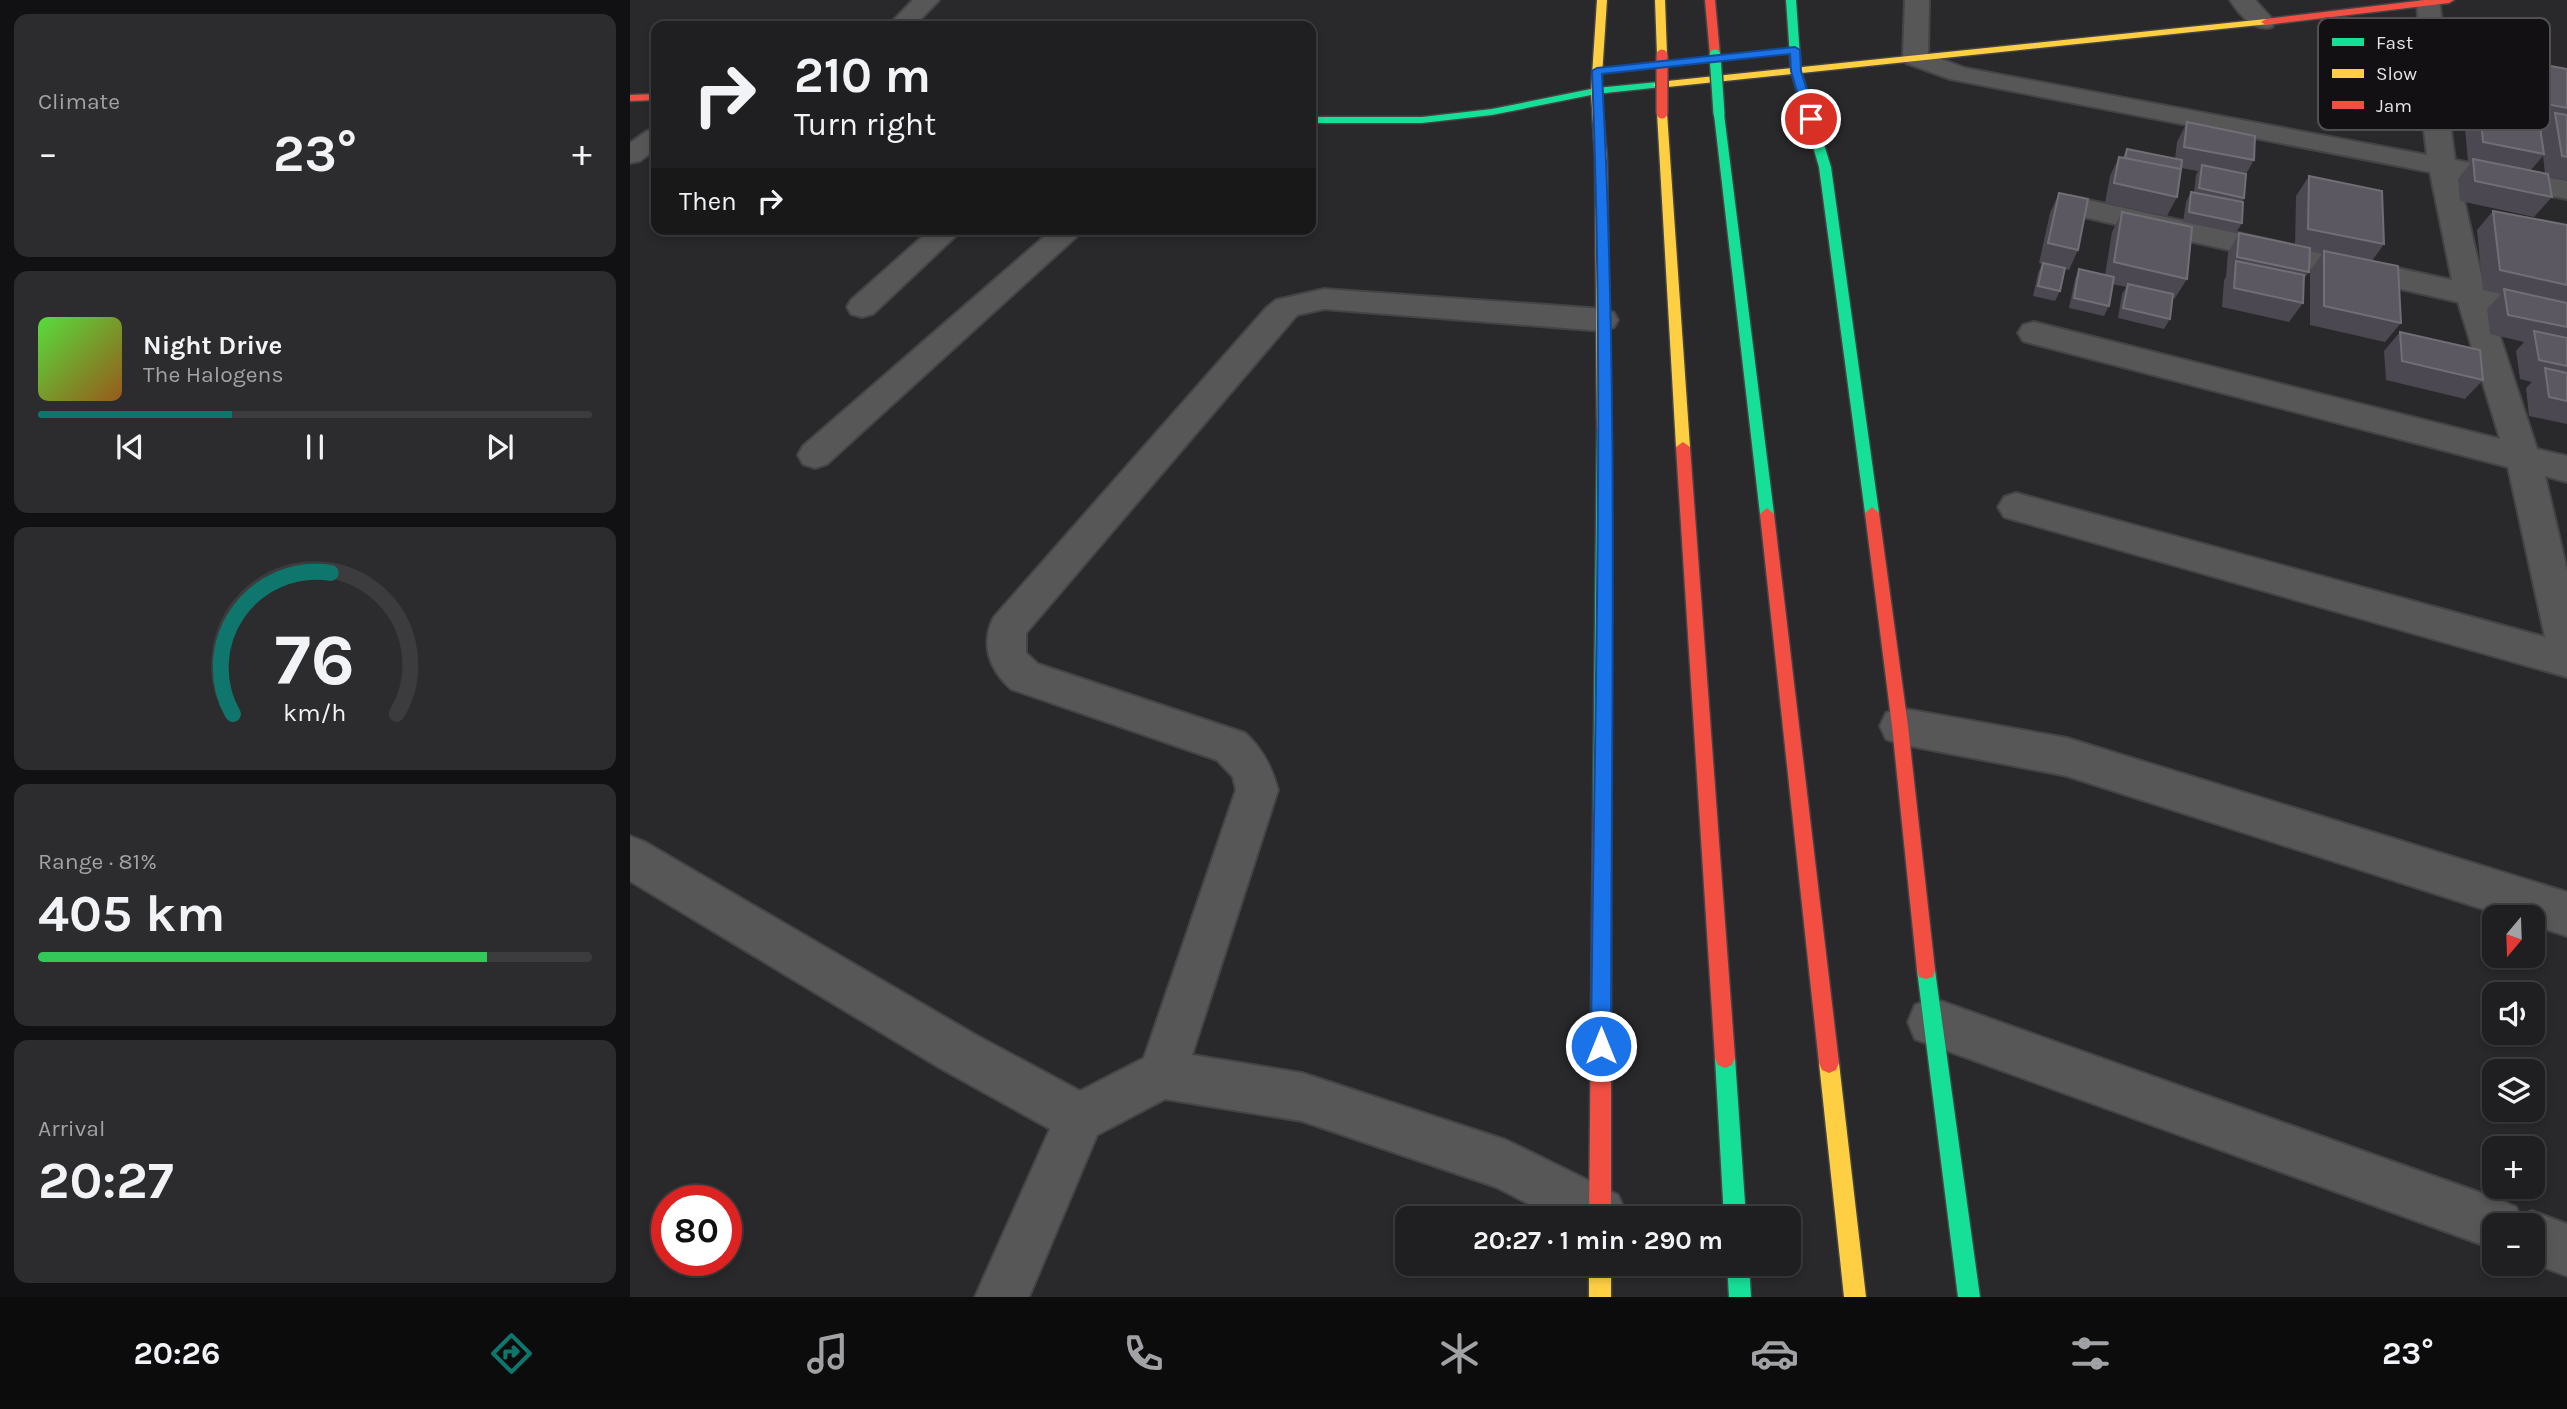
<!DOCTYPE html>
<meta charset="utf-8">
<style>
:root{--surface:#1f1e20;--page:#2c2b2d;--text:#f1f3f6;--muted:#a1a2a5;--line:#3c3c3e;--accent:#0f766e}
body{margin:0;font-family:Karla,sans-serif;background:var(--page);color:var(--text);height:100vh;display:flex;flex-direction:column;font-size:26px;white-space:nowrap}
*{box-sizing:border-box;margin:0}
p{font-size:23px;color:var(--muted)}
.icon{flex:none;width:38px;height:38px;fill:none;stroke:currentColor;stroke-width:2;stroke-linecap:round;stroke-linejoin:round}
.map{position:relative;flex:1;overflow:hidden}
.sheet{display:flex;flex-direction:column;gap:14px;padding:14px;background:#111012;width:630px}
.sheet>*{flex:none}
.guide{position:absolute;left:21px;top:21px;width:665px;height:214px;border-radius:14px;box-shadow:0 4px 10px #0003,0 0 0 2px var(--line);background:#1f1e20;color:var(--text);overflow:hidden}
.needle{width:46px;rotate:199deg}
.buttons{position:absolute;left:1852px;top:905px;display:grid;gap:14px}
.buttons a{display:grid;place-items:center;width:63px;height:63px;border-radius:14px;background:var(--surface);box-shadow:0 4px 10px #0003,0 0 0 2px var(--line);font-size:35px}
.speed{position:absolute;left:21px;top:1185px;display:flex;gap:14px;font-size:35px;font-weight:700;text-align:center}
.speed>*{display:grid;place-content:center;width:91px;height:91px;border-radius:50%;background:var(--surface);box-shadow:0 4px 10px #0003,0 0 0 2px var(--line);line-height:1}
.speed .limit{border:10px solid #d22;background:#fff;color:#111}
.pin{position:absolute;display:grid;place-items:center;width:60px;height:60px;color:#fff;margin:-30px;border:4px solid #fff;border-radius:50%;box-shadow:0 2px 7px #0007}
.me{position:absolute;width:77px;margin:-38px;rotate:0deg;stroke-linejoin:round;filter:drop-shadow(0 0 5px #0008)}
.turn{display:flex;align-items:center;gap:24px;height:147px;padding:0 28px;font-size:32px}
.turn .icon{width:91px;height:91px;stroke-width:2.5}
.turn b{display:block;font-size:49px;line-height:60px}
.then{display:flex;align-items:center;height:66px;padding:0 28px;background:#0003;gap:14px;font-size:26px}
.big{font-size:52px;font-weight:700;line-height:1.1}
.sheet .widget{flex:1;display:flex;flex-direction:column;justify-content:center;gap:10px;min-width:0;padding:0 24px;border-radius:14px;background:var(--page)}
.sheet .dial{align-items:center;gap:0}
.dial svg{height:182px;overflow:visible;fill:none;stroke:var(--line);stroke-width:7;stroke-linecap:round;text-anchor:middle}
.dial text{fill:var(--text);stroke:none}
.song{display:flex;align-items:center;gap:21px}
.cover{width:84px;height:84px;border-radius:10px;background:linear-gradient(135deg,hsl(110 70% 55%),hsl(30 70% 35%))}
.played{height:7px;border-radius:4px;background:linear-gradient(90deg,var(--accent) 35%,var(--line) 35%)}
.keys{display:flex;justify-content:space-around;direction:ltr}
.heat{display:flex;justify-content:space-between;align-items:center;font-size:38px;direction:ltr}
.charge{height:10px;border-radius:5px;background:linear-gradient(90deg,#34c759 81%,var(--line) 0)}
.trip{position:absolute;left:765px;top:1206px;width:406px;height:70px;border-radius:14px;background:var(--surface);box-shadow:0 4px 10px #0003,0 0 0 2px var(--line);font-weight:700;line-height:70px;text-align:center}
.dock{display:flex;height:112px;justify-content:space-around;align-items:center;background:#0c0c0d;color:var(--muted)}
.dock .icon{width:49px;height:49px}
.dock .active{color:var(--accent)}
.dock b{font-size:32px;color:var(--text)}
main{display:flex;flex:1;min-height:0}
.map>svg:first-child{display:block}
</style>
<main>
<section class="sheet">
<div class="widget"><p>Climate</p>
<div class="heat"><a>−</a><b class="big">23°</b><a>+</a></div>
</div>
<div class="widget">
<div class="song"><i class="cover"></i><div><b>Night Drive</b><p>The Halogens</p></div></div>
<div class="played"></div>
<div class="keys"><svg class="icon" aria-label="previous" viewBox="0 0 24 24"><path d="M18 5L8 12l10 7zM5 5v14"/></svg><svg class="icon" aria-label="pause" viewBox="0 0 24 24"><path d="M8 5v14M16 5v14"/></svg><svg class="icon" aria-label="next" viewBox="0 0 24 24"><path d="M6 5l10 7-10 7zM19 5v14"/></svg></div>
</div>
<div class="widget dial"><svg viewBox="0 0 100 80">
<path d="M14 69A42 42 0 1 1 86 69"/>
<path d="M14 69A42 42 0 0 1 57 7" stroke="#0f766e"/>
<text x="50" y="56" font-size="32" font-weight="700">76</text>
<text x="50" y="72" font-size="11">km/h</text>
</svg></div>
<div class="widget"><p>Range · 81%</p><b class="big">405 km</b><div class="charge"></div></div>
<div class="widget"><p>Arrival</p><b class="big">20:27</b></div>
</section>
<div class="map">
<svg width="1937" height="1297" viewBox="0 0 1937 1297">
<rect width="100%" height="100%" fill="#29282a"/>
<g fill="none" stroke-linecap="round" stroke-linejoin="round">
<defs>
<path id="street" d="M283,0H309L284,26H258Z
M1275,0H1299L1298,54L1335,68L1797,155L1787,72L1791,60L1787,3L1789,0H1809L1817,60L1813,72L1825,160L1937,181V199L1829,178L1854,287L1937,305V327L1861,309L1907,449L1937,456V482L1915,476L1937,570V677L1374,517L1368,507L1374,497L1386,493L1915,637L1878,467L1404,344L1393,341L1388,333L1393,325L1404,322L1870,439L1828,302L1440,214L1430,211L1426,205L1430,199L1440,196L1822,280L1800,172L1320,79L1276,63L1273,58Z
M1600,0H1625L1645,22L1642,27C1623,32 1610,15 1600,0Z
M26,129V149L10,161L0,163V143L17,131Z
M301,229H333L243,314L232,317L221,314L217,307L221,300Z
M423,229H455L197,464L185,468L173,464L168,455L173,446Z
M694,289L973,309L984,313L988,320L984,327L973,331L694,309L667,315L396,633V653L408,664L615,733C633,749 642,768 648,790L562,1055L672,1073L876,1140L988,1195L996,1213L994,1218H926L866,1187L672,1121L535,1099L467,1135L399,1297H345L420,1129L310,1068L0,881V836L15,842L344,1034L450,1091L514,1058L606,790L603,777L587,760L381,689C359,669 350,644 364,617L636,308L646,300Z
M1270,708L1437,738L1937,892V936L1902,925V917H1878L1437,776L1270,744L1256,739L1250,726L1256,713Z
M1302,998L1868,1199L1886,1207L1890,1216L1902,1211L1937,1224V1276L1902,1263V1225H1864V1249L1285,1039L1278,1022L1285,1005Z"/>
<path id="fast" d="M1156,0H1166L1171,71L1201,167L1249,513L1242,519L1235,513L1189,167L1161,71Z
M1028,82L1033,85L1032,87L966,94L862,115L792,123H681V117H792L862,109L966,88Z
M1089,111L1094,114L1144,514L1137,520L1130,514L1084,114Z
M974,424L981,429V817L978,823L972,825L966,823L963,817L967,429Z
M1296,961L1303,963L1305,970L1350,1297H1328L1287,970L1289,963Z
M1095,1048L1102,1051L1105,1058L1116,1218H1094L1085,1058L1088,1051Z
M1097,1264H1119L1121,1297H1099Z"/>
<path id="slow" d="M967,0H977L971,91L977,158L981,429L974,434L967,429L965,158L961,91Z
M1025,0H1035L1037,55L1032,58L1027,55Z
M1636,19L1639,20V24L1028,88L1023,85L1028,82Z
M1032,110L1037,113L1060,447L1053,452L1046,447L1027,113Z
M1199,1053L1206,1056L1209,1063L1236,1297H1214L1189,1063L1192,1056Z
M959,1264H981V1297H959Z"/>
<path id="jam" d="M1075,0H1085L1090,55L1085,58L1080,55Z
M1795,0H1824L1819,3L1636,25L1631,22L1636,19Z
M26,94V100L0,101V95Z
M1053,442L1060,447L1105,1058L1102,1065L1095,1068L1088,1065L1085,1058L1046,447Z
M1242,507L1249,513L1278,726L1305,970L1303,977L1296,979L1289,977L1287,970L1262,726L1235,513Z
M1137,508L1144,514L1209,1063L1206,1070L1199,1073L1192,1070L1189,1063L1130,514Z
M972,809L978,811L981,817V1218H959L963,817L966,811Z"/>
</defs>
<use href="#street" stroke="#444345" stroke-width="4"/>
<use href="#fast" stroke="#444345" stroke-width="3"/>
<use href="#slow" stroke="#444345" stroke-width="3"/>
<use href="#jam" stroke="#444345" stroke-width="3"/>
<use href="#street" fill="#585758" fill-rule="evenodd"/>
<use href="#fast" fill="#16e098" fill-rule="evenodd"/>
<use href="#slow" fill="#ffcf43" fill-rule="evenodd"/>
<use href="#jam" fill="#f24e42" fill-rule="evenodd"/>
<defs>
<path id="fast-bridge" d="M1085,55L1089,114"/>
<path id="jam-bridge" d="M1032,55V113"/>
</defs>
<use href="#fast-bridge" stroke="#444345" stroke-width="14" stroke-linecap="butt"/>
<use href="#jam-bridge" stroke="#444345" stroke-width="14" stroke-linecap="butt"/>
<use href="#fast-bridge" stroke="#16e098" stroke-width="11"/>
<use href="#jam-bridge" stroke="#f24e42" stroke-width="11"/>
</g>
<path fill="#4b4851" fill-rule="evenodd" d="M1827,50L1894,77L1905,63L1937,69V180L1919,177L1922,197L1904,217L1830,201L1828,179L1841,162H1838L1834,117L1839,111L1816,106L1813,70ZM1913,156L1915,174L1900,171Z
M1557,122L1624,160L1616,174L1614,198L1612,202V223L1606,233L1553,222L1556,202L1561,192H1564L1566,175L1568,171L1551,168L1547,197L1537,216L1475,203L1480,176L1489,157H1493L1497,149L1545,159L1547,142Z
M1679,176L1754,244L1742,261L1771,323L1755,342L1680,325V271L1692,254L1680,251L1679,272L1673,280V303L1659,322L1592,307L1594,280L1596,277L1598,253L1609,233L1665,245L1666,196Z
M1429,193L1448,250L1439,270L1435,269L1430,291L1425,301L1403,296L1408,273L1412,264L1409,263L1420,213Z
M1863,211L1937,225V424L1899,416L1896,388L1902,382L1890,379L1886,351L1894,342L1860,334L1857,309L1871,294L1853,290L1847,230Z
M1492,212L1557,279L1545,298H1543L1540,319L1534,329L1488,318L1492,294L1496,287L1482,284L1479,306L1474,316L1439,308L1445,279L1449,269L1475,275L1482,232Z
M1770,332L1853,380L1835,399L1756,380L1754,351Z"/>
<path fill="#5b5861" stroke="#716e76" stroke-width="2" d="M1905,63L1937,69V108L1911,103Z
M1849,97L1907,108L1914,154L1853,142Z
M1925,113L1937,115V157L1932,156Z
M1557,122L1625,136L1624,160L1554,147Z
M1497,149L1552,160L1550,176L1551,169L1495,158Z
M1489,157L1551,169L1547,197L1484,183Z
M1843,159L1918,174L1922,197L1845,181Z
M1572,165L1616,174L1614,198L1569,188Z
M1679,176L1752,191L1754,244L1678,229Z
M1561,192L1613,202L1612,223L1559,212Z
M1429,193L1458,199L1448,250L1418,243Z
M1863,211L1937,225V285L1870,270Z
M1492,212L1562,227L1557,279L1484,262Z
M1609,233L1680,248L1679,272L1607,257Z
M1694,251L1768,266L1771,323L1694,306Z
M1606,261L1674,275L1673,303L1604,288Z
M1413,263L1435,268L1430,291L1408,286Z
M1449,269L1484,277L1479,306L1444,298Z
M1498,284L1543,294L1540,319L1493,308Z
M1874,289L1937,303V327L1878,315Z
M1904,331L1937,338V366L1909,360Z
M1770,332L1850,350L1853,380L1772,361Z
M1915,368L1937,373V401L1919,397Z"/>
<path fill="#1a73e8" stroke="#114b97" stroke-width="2" d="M1165,47L1170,50L1171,71L1186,119L1181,122L1175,119L1161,71L1160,54L972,74C989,397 981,723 981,1046L978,1053L971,1056L964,1053L961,1046C964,722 975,396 962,71L967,68Z"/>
<rect x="1688" y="18" width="232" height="112" rx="10" fill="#121012" stroke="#514f52" stroke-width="2"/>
<rect x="1702" y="38" width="32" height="8" fill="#16e098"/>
<rect x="1702" y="69" width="32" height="9" fill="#ffcf43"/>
<rect x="1702" y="101" width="32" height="8" fill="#f24e42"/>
<g font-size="19" fill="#e5e3e6">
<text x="1746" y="49">Fast</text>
<text x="1746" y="80">Slow</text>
<text x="1746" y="112">Jam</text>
</g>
</svg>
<div class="buttons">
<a><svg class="needle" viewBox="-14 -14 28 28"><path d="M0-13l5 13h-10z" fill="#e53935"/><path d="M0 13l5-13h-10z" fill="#a1a2a5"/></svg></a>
<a><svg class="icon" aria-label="sound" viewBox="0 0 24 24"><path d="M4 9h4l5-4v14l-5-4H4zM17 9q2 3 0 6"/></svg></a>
<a><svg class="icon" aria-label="layers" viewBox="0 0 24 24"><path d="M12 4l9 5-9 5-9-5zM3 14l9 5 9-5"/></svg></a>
<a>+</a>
<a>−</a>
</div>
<div class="speed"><div class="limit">80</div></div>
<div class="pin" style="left:1181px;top:119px;background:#d93025"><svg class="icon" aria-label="arrive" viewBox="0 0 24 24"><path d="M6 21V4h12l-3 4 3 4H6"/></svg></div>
<svg class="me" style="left:971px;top:1046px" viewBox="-20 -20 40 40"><circle r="17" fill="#1a73e8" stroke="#fff" stroke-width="3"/><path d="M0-11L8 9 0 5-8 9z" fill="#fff"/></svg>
<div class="trip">20:27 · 1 min · 290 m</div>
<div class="guide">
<div class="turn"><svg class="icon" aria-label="right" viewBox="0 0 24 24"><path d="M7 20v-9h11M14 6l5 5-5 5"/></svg><div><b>210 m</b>Turn right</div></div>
<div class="then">Then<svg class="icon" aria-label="right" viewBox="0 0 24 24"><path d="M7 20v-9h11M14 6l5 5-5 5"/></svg></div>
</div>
</div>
</main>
<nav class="dock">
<b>20:26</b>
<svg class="icon active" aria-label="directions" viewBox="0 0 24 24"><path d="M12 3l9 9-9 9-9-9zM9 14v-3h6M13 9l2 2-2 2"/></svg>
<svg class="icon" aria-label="music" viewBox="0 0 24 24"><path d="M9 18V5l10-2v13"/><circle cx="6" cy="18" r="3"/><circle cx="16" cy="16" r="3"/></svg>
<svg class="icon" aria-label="phone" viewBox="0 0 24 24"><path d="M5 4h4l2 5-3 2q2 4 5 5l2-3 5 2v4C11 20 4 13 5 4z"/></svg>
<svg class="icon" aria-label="climate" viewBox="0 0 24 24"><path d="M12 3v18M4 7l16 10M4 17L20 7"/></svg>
<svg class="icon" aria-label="car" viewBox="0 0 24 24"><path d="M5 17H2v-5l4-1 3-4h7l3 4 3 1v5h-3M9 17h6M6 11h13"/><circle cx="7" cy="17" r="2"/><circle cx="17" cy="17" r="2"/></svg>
<svg class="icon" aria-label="filters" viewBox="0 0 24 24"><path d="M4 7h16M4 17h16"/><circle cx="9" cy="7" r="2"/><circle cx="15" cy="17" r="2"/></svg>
<b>23°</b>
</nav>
